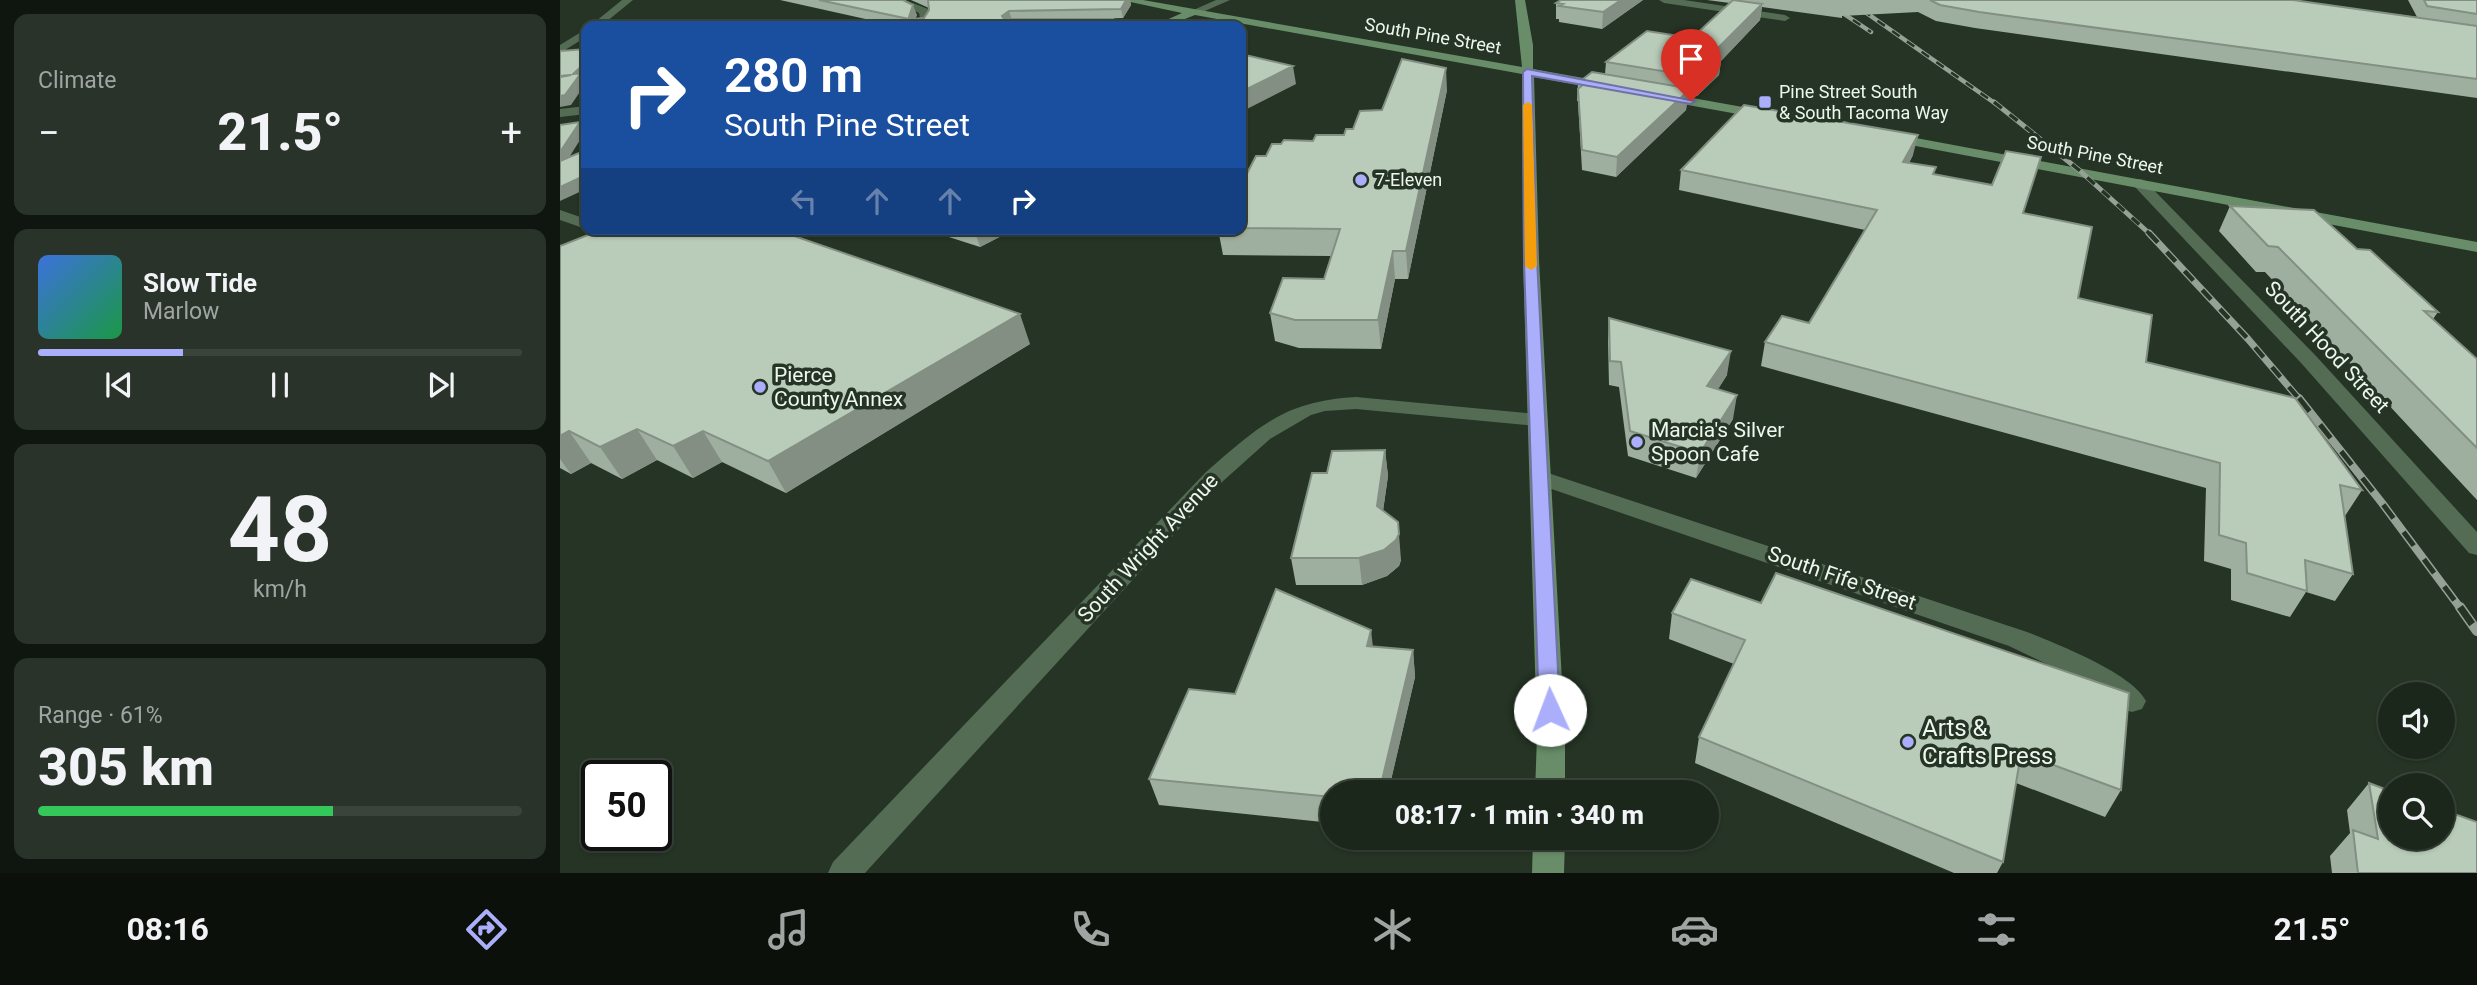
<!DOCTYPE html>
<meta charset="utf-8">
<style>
:root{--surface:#1c271c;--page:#293329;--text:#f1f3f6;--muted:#a0a5a3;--line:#3a443b;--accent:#abaffb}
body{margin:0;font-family:Roboto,sans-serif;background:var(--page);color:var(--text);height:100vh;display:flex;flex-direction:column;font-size:26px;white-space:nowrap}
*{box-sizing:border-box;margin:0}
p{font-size:23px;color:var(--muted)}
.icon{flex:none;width:38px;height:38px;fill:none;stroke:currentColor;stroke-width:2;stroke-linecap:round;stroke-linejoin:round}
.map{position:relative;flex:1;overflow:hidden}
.side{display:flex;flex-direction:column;gap:14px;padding:14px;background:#0f150f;width:560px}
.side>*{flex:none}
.hud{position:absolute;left:21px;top:21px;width:665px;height:214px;border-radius:14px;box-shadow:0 2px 5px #0004,0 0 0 2px var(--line);background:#1a4fa0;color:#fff;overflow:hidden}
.buttons{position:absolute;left:1818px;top:682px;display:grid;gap:14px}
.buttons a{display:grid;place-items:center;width:77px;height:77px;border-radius:50%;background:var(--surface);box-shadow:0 2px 5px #0004,0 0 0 2px var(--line);font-size:35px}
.speed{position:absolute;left:21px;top:760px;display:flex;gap:14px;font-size:35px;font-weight:700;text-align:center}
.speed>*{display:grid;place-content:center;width:91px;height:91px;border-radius:50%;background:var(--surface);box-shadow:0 2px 5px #0004,0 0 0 2px var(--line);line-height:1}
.speed .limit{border:4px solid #111;border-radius:10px;background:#fff;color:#111}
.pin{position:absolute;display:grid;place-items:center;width:60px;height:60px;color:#fff;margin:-72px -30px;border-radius:50% 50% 50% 0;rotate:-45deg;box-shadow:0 0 7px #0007}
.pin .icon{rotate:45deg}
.me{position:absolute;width:77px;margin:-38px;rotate:358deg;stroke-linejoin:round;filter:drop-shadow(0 0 5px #0008)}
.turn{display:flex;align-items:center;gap:24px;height:147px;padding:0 28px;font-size:32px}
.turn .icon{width:91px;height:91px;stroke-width:2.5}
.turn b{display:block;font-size:49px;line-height:60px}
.lanes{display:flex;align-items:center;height:66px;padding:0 28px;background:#0003;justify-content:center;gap:35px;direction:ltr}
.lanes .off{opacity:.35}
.big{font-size:52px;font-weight:800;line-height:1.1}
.side .card{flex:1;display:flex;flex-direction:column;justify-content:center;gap:10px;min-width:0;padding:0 24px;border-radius:14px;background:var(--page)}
.side .dial{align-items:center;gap:0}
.dial b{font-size:91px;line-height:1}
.song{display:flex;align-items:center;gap:21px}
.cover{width:84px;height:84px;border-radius:10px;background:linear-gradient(135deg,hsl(220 70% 55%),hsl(140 70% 35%))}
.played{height:7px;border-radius:4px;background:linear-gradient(90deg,var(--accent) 30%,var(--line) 30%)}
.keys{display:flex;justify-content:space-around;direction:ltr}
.heat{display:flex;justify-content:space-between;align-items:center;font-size:38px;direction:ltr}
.charge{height:10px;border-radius:5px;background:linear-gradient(90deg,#34c759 61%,var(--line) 0)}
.trip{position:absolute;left:760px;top:780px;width:399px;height:70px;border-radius:35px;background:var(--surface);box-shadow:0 2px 5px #0004,0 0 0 2px var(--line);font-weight:800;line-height:70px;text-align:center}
.tabs{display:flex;height:112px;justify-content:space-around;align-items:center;background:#0b100b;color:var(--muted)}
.tabs .icon{width:49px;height:49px}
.tabs .active{color:var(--accent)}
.tabs b{font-size:32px;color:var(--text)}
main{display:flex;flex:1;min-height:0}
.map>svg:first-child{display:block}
</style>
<main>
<section class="side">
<div class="card"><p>Climate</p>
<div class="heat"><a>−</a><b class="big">21.5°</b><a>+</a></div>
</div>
<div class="card">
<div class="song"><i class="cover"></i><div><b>Slow Tide</b><p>Marlow</p></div></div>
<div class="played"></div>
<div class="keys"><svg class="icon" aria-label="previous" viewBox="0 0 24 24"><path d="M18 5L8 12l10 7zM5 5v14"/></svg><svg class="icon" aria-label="pause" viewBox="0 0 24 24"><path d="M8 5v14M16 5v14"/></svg><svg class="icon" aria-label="next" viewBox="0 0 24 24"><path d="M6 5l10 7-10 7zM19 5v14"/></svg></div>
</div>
<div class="card dial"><b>48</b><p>km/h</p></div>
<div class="card"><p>Range · 61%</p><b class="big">305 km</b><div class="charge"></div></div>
</section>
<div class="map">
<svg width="1917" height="873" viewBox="0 0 1917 873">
<rect width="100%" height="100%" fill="#253425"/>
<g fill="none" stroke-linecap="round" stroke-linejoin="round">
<path fill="#546c54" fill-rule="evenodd" d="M62,0H73L41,26H30Z
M331,0H345L368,9L370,18L365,26H355L360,18L359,13Z
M656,0H670L638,14L629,12Z
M1099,0H1124L1225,15L1230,18L1225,21L1104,3Z
M562,20L567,23L566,25L524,26L523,24L528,21Z
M26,29V37L0,53V45Z
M26,106V114L0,117V109Z
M1579,179L1584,180L1756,356L1917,532V555L1909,553L1742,364L1574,186L1572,183Z
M0,210L26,219V229L0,220Z
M796,397L978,414L985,416L988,420L985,424L978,426L796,409L765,411L751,415L710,439L662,482L305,873H268L273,862L646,472C698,427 724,401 796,397Z
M982,471L1467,632C1497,644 1572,673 1586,701L1582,709L1572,712L1562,709L1522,681L1449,646L974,483L971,478L974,473Z"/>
<path fill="#688d68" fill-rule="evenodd" d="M561,0H583L962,67L955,0H965L973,45V69L1046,82L1052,86L1046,90L974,77L979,260L1005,736V793H975L977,736L963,260L962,74L635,15L607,26H593L622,13Z
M1099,92L1205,111L1211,115L1205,119L1095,99V93Z
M1329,133L1917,242V252L1324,140L1322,137Z
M973,838H1005L1004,873H972Z"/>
<defs>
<path id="rail-far4" d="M1263,0L1311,32
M1288,0L1436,104"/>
<path id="rail-far3" d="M1434,102L1519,170L1591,235"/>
<path id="rail-far2" d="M1589,233L1688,339L1740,400"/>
<path id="rail-far1" d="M1739,398L1822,503L1901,609"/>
<path id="rail" d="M1900,607L1917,631"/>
</defs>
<use href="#rail-far4" stroke="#94a194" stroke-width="4.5"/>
<use href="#rail-far3" stroke="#94a194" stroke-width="5"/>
<use href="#rail-far2" stroke="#94a194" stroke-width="7"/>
<use href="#rail-far1" stroke="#94a194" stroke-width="8"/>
<use href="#rail" stroke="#94a194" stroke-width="10"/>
<use href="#rail-far4" stroke="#253425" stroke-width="2.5" stroke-dasharray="9" stroke-linecap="butt"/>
<use href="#rail-far3" stroke="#253425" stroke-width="3.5" stroke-dasharray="10" stroke-linecap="butt"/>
<use href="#rail-far2" stroke="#253425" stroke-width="4.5" stroke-dasharray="13" stroke-linecap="butt"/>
<use href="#rail-far1" stroke="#253425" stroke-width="5" stroke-dasharray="17" stroke-linecap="butt"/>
<use href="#rail" stroke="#253425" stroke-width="7" stroke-dasharray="21" stroke-linecap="butt"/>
</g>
<path fill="#9faf9f" d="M220,0H343L357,15L355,19L364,18L369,10V8L351,0H570L571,5L563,18L532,19H554L556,26H316L328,24Z
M1083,0L1042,29L999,22V19H996V3Z
M1147,0H1733L1857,17L1848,0H1917V98L1415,28L1376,21L1358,12L1282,16V18L1202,7L1200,20L1161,61L1159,75L1137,96L1128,94L1126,110L1056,177L1022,170L1018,101H1017L1018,83L1045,74L1046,62L1132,38L1170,3Z
M887,90L848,279H835L821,349L739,348L715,341L710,313L764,279L771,256L663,255L658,229H681V185L706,156L721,144L753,141L784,135L822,110Z
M1353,155L1349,163L1463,213L1518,298L1586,362L1802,490L1785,516L1793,574L1775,601L1746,592L1730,617L1671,600V569L1644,561L1646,488L1201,366L1205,342L1249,323L1305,230L1119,190L1121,170Z
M1670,206L1797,249L1878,312L1873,319L1917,359V500L1705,272H1696L1659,231Z
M364,229H455L420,247Z
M0,246L470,344L226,493L162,462L133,478L97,460L62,479L31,463L11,474L0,468Z
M1049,318L1167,375L1158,389L1173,419L1136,478L1068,456L1059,387L1049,385L1048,341Z
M825,450L828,476L823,511L841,560L839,566L827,576L802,585H736L731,558L767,473Z
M1131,579L1561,790L1545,817L1456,783L1443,862L1437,873H1394L1135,763L1139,737L1174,664L1109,639L1112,613Z
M813,647L853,650L855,677L828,793H772V823L599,805L589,779L675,694Z
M1809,783L1917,873H1772L1770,856L1790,833L1787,810Z"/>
<path fill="#828f82" d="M566,0H570L571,5L563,18L561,9Z
M1061,0H1083L1042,29L1043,12Z
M1202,4L1200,20L1161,61L1159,75L1137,96L1139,77L1150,56Z
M353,5L357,15L352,26L349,17Z
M449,11L452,20L444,26L442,16Z
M554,19L556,26H535Z
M26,62V76L24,78L26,83L11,105L0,107V96L13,74Z
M733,66L736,84L681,112V92Z
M886,68L887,90L848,279L846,251Z
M1127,88L1126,93L1128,91L1126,110L1056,177L1057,157Z
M20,122L25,132L0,172V152Z
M1358,135L1353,155L1338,182L1343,162Z
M26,175V189L0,201V187Z
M414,229H455L420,247Z
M833,251L835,279L821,349L818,320Z
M460,314L470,344L226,493L208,461Z
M1171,351L1167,375L1144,411L1147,386Z
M1177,395L1173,419L1136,478L1140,453Z
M77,429L97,460L62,479L40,447Z
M9,431L31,463L11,474L0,459V436Z
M143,431L162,462L133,478L113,446Z
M825,450L828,476L820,532L817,506Z
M839,534L841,560L839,566L827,576L802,585L799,558Z
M811,630L814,656L807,646Z
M853,650L855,677L828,793H819Z"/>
<path fill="#b9ccb9" stroke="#828f82" stroke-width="2" d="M259,0H343L353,5L349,17L352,19L364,18L369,10L368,0H566L561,9L449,11L442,16L444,19H554L535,26H316L349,19Z
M1001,0H1061L1043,12L999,6L1003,4L996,3Z
M1173,0L1202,4L1150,56L1161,57L1139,77L1046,62L1087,31L1132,38Z
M1370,0H1733L1917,26V79L1419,12L1380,5Z
M1864,0H1917V14L1867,6Z
M26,49V62L13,74L21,73L5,95L0,96V77L11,75L0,76V51Z
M681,54L733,66L681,92Z
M842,59L886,68L846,251H833L818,320H735L710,313L723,278L764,279L780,229L681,228V185L696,156H706L712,144H721L724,140L753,141L756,135H784L786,129H793L800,111L822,110Z
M1032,72L1127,88L1124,90L1128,91L1057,157L1022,150L1018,89L1024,84L1018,83Z
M1184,105L1358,135L1343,162L1376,167L1373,174L1432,185L1446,151L1481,157L1463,213L1532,227L1518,298L1592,315L1586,362L1735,398L1802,490L1780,485L1793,574L1745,560L1747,591L1687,573L1686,543L1659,535L1660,463L1205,342L1222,316L1249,323L1317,210L1121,170Z
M20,122L0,152V125Z
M26,150V175L0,187V161Z
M1670,206L1754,210L1797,249L1810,250L1878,312L1864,311L1917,359V448L1718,247L1708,246Z
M43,229H214L460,314L208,461L143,431L113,446L77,429L40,447L9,431L0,436V246Z
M1049,318L1171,351L1147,386L1177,395L1140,453L1070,431L1061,362L1050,361Z
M825,450L817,506L838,522L839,534L836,540L824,550L799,558H731L752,473H767L772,451Z
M1216,573L1569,693L1561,790L1461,753L1443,862L1139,737L1185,640L1112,613L1131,579L1201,603Z
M716,589L811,630L807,646L853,650L819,793H772V797L589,779L629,689L675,694Z
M1809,783L1830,791V838H1883V810L1917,822V873H1798L1793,830L1818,839Z"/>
<path fill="#abaffb" stroke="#6f72a3" stroke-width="2" d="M967,69L1135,101L1131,104L972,76L977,260L1000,710L997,716L990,719L982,716L979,710L964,260L963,72Z"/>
<path fill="#f59e0b" d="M968,102L972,105L977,266L971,270L965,266L963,105Z"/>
<g fill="#abaffb" stroke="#253425" stroke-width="2.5">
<rect x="1198" y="95" width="14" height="14" rx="3.5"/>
<circle cx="801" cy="180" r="7"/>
<circle cx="200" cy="387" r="7"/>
<circle cx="1077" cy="442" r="7"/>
<circle cx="1348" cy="742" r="7"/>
</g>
<g text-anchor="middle" stroke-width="7" stroke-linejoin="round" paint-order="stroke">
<g font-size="18" fill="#edf7ed" stroke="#253425">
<text transform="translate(873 36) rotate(10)" y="6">South Pine Street</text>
<text transform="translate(1535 155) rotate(11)" y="6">South Pine Street</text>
</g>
<g font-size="18" fill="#edf7ed" stroke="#253425" text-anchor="start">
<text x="1219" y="98">Pine Street South<tspan x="1219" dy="21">&amp; South Tacoma Way</tspan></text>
<text x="815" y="186">7-Eleven</text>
</g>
<g font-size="21" fill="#edf7ed" stroke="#253425">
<text transform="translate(1767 347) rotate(47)" y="7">South Hood Street</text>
<text transform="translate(588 548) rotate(-47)" y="7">South Wright Avenue</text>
<text transform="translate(1282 578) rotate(19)" y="7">South Fife Street</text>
</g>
<g font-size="21" fill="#edf7ed" stroke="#253425" text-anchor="start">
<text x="214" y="382">Pierce<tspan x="214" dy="24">County Annex</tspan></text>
<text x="1091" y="437">Marcia's Silver<tspan x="1091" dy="24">Spoon Cafe</tspan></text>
</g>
<g font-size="24" fill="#edf7ed" stroke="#253425" text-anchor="start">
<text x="1362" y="736">Arts &amp;<tspan x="1362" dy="28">Crafts Press</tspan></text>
</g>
</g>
</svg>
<div class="buttons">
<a><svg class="icon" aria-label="sound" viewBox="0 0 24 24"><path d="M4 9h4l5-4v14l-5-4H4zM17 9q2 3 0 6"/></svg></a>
<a><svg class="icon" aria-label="search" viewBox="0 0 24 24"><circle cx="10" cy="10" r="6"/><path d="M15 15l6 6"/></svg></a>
</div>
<div class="speed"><div class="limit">50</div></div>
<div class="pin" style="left:1131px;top:101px;background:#d93025"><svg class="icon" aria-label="arrive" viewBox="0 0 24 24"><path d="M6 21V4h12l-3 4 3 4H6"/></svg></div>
<svg class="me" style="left:990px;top:710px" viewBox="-20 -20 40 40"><circle r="19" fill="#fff"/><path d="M0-13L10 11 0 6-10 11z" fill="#abaffb"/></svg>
<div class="trip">08:17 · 1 min · 340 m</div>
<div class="hud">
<div class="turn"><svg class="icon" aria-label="right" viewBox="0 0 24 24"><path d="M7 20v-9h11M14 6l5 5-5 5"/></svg><div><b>280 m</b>South Pine Street</div></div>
<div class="lanes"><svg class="icon off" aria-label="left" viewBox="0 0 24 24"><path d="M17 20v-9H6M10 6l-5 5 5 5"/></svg><svg class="icon off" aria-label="ahead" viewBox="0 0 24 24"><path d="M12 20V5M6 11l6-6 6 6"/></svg><svg class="icon off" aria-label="ahead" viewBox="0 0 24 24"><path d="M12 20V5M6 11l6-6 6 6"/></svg><svg class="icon" aria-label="right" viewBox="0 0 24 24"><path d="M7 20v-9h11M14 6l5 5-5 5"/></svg></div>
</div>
</div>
</main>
<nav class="tabs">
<b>08:16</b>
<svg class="icon active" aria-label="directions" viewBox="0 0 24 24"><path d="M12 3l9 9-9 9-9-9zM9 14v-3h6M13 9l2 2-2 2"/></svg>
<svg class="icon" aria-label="music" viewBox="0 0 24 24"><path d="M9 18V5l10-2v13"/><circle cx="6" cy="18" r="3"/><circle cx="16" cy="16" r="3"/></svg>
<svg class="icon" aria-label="phone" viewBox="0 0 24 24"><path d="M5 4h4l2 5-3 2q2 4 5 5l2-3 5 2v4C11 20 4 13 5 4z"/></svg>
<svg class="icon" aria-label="climate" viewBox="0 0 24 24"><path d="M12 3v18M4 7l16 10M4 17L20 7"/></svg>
<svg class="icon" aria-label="car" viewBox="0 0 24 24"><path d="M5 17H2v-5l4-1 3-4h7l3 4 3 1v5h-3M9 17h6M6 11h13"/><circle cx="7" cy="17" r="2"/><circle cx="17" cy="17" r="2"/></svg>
<svg class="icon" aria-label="filters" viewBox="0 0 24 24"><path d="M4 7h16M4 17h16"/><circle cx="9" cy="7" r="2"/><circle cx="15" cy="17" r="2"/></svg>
<b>21.5°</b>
</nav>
